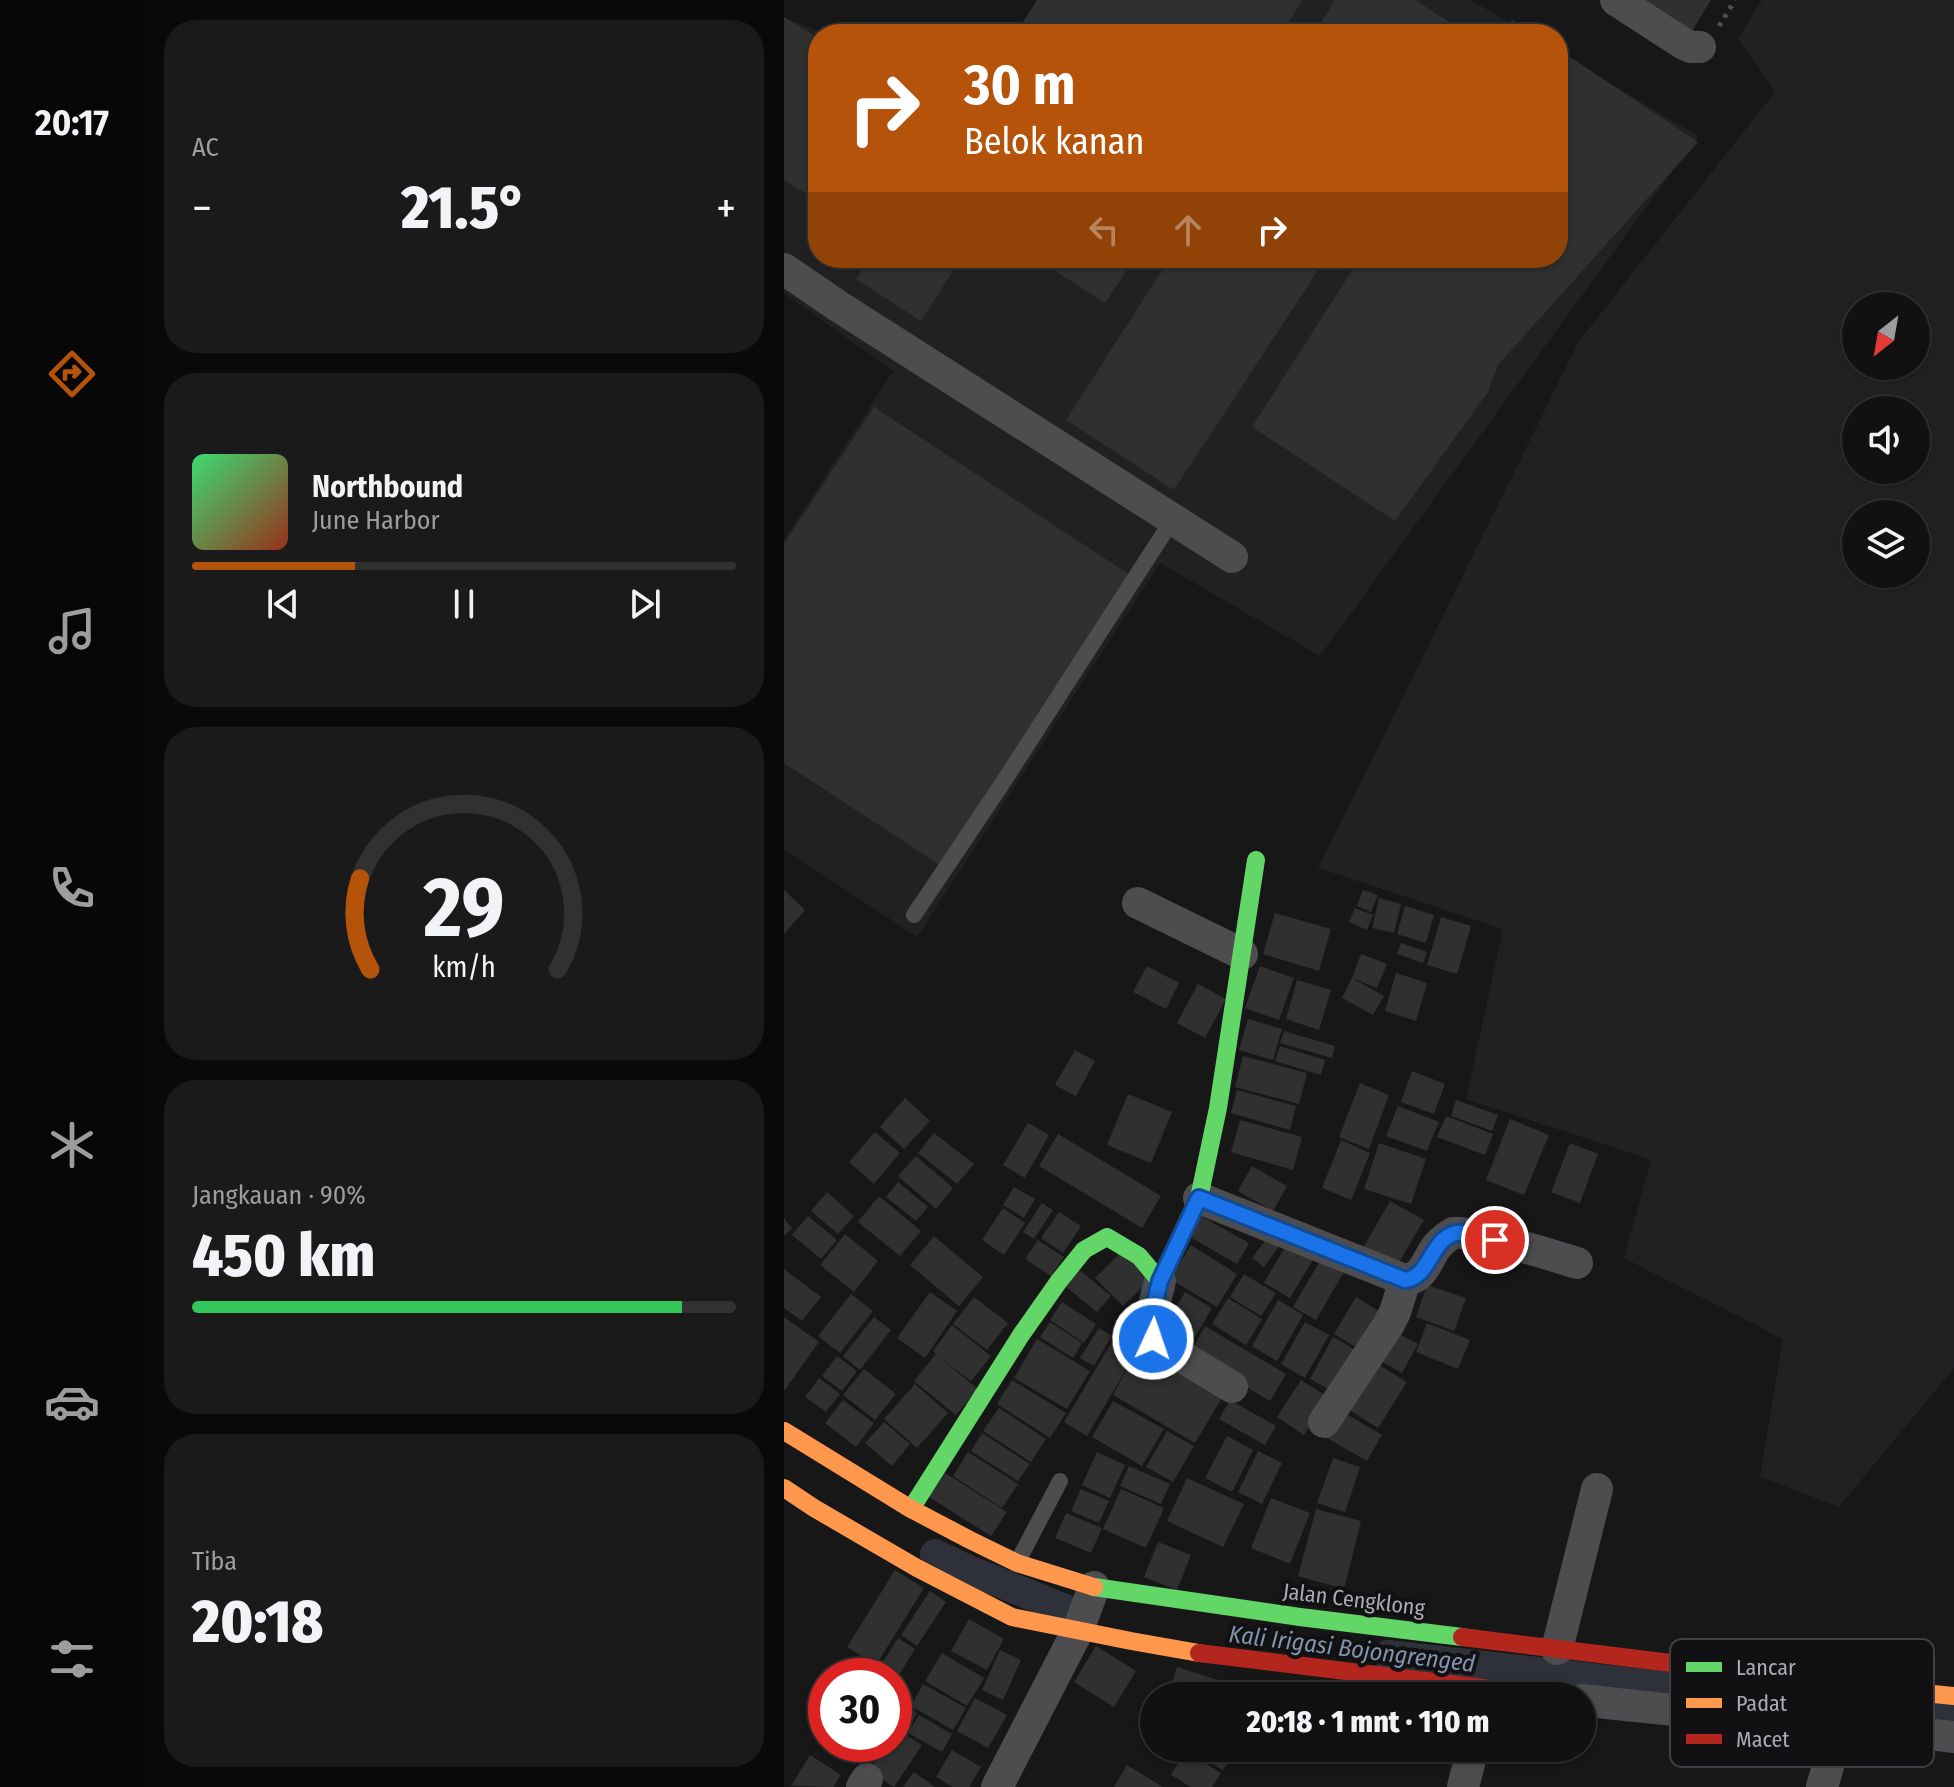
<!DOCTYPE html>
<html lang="id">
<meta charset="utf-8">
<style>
:root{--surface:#111;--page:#1a1a1a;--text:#f1f3f6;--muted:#9c9d9f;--line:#303131;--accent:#b45309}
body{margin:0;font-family:"Fira Sans Condensed",sans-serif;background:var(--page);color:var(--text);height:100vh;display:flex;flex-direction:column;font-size:30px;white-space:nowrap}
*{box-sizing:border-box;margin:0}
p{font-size:26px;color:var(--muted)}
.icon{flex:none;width:44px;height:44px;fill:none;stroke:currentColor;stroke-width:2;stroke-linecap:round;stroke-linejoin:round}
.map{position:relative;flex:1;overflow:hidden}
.drawer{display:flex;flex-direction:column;gap:20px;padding:20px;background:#090909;width:640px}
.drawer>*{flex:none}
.hud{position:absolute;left:24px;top:24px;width:760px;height:244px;border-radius:32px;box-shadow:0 2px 6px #0004,0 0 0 2px var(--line);background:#b45309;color:#fff;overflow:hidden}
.needle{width:52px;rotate:211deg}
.fabs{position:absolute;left:1058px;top:292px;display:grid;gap:16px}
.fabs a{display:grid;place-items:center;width:88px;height:88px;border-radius:50%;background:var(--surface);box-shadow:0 2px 6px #0004,0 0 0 2px var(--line);font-size:40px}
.speed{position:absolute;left:24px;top:1658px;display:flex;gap:16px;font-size:40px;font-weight:700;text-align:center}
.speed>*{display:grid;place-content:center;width:104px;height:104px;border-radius:50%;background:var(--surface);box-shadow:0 2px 6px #0004,0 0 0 2px var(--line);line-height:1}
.speed .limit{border:12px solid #d22;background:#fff;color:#111}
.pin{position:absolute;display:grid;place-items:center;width:68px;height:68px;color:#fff;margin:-34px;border:4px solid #fff;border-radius:50%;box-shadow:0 2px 8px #0007}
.me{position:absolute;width:88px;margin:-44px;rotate:3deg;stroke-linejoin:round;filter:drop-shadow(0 0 6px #0008)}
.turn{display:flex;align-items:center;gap:28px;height:168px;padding:0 24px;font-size:36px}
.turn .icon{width:104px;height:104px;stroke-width:2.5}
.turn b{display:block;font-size:56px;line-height:68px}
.lanes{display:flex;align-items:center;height:76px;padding:0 24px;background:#0003;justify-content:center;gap:40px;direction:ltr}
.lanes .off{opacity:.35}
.big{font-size:60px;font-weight:800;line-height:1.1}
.drawer .tile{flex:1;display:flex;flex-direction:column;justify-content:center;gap:12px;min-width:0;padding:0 28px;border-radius:32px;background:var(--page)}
.drawer .dial{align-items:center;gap:0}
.dial svg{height:208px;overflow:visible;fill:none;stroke:var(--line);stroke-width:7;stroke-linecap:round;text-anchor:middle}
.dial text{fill:var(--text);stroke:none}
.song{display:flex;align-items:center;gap:24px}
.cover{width:96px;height:96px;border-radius:12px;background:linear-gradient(135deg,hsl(140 70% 55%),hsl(10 70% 35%))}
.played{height:8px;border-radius:4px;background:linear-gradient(90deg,var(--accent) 30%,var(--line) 30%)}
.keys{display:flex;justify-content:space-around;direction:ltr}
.heat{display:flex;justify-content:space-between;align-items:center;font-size:44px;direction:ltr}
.charge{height:12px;border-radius:6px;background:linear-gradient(90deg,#34c759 90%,var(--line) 0)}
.trip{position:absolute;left:356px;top:1682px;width:456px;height:80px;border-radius:40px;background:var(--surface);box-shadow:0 2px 6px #0004,0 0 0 2px var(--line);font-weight:800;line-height:80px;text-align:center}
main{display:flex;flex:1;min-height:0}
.dock{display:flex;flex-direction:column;width:144px;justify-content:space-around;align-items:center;background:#070707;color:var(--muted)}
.dock .icon{width:56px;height:56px}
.dock .current{color:var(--accent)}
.dock b{font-size:36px;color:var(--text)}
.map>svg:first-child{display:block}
</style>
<main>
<nav class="dock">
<b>20:17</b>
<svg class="icon current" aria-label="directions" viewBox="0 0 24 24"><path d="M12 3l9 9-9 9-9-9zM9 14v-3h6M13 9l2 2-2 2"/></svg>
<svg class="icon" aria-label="music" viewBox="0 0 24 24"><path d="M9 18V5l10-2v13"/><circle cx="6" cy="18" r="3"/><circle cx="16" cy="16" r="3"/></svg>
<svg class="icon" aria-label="phone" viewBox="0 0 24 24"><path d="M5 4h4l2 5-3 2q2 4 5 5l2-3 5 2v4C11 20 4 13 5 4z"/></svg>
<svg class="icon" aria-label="climate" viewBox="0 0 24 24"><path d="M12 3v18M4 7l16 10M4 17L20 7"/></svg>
<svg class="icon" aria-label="car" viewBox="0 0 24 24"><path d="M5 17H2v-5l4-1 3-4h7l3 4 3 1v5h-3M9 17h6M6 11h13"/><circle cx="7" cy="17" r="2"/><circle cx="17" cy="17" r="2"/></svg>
<svg class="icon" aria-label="filters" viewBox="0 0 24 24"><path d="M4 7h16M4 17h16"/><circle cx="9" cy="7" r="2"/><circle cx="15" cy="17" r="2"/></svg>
</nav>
<section class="drawer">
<div class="tile"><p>AC</p>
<div class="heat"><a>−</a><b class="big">21.5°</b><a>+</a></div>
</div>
<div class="tile">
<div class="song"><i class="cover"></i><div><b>Northbound</b><p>June Harbor</p></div></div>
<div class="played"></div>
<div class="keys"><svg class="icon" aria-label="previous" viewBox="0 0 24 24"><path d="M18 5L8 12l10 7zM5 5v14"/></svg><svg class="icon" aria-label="pause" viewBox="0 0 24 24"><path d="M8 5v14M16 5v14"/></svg><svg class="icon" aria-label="next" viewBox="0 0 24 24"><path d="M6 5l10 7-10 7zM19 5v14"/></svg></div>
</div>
<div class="tile dial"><svg viewBox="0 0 100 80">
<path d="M14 69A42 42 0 1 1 86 69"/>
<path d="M14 69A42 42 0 0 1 10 34" stroke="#b45309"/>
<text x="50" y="56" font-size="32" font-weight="700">29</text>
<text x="50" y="72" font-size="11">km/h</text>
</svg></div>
<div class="tile"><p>Jangkauan · 90%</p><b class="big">450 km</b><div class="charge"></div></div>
<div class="tile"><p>Tiba</p><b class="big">20:18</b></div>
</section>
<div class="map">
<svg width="1170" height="1787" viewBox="0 0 1170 1787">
<rect width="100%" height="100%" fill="#171717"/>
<path fill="#212123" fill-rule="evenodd" d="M254,0H687L744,34H232Z
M978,0H1170V1368L1055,1507L976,1477L999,1339L840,1258L867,1160L682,1099L719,929L534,868L795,341L991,92L954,38ZM1072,306H1132V366H1072ZM1072,410H1132V470H1072ZM1072,514H1132V574H1072Z
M0,18L42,34H34V258H774V52L914,136L536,656L376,563L133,937L0,849V540L109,371L0,293Z"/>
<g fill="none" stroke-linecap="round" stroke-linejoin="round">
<path stroke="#2e3139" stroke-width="30" d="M151,1554L187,1571L298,1616
M604,1655L1029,1703
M1112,1712L1170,1718"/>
</g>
<path fill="#303031" d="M253,0H519L497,34H231Z
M551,0H631L684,34H530Z
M848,0H927L905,36Z
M0,17L34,38V201L0,180Z
M728,20L750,34H719Z
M774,49L914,142L714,365L704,392L611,521L468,427L576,258H774Z
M86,258H177L137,321L72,279Z
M251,258H351L321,303Z
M386,258H542L390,490L282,420Z
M90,407L346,575L156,865L0,763V544Z
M0,890L21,910L0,934Z
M579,890L594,895L587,912L573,906Z
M595,898L617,904L610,933L588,928Z
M621,906L650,915L642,943L613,934Z
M571,908L589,915L583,930L565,922Z
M491,913L547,929L535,971L479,954Z
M657,917L687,926L673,974L643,965Z
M617,943L643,952L639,963L613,954Z
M577,954L603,964L593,988L568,978Z
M363,966L395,983L382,1009L349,992Z
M476,966L510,978L495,1020L461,1008Z
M612,973L643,983L632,1021L601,1011Z
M568,978L600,996L589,1015L558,998Z
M513,980L547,990L535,1030L502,1019Z
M414,984L442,999L421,1038L393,1023Z
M464,1019L498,1029L489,1060L455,1050Z
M500,1031L551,1046L548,1058L496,1043Z
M496,1046L541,1060L537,1075L491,1061Z
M291,1050L311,1061L292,1096L271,1085Z
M459,1056L523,1073L515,1104L451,1087Z
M628,1071L661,1084L650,1114L617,1102Z
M576,1083L605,1095L585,1149L555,1137Z
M453,1090L512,1106L506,1130L447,1113Z
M344,1094L388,1112L367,1163L323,1145Z
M121,1098L146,1121L120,1149L96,1127Z
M672,1100L714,1115L708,1131L667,1116Z
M614,1106L655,1122L643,1151L602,1136Z
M662,1116L709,1134L701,1155L653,1137Z
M726,1119L765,1135L740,1195L702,1180Z
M456,1120L518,1137L509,1170L447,1152Z
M244,1123L265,1135L241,1178L219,1165Z
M91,1132L116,1153L90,1184L65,1162Z
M150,1133L190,1164L173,1184L134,1153Z
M274,1134L377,1196L358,1228L255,1166Z
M557,1140L586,1153L567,1200L538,1188Z
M595,1143L642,1159L627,1204L580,1189Z
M786,1143L814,1154L796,1203L767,1192Z
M132,1156L169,1188L152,1209L114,1176Z
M468,1166L503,1186L489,1211L454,1191Z
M114,1182L144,1207L132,1221L102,1197Z
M230,1187L251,1199L240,1218L219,1205Z
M43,1192L70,1216L54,1234L27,1211Z
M95,1196L137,1231L116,1256L74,1222Z
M606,1201L640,1220L611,1269L578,1250Z
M258,1203L269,1210L250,1239L239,1232Z
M219,1208L241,1223L220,1255L198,1240Z
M275,1212L297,1226L279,1253L257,1238Z
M24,1216L53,1240L37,1259L8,1235Z
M417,1216L465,1243L453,1264L406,1237Z
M0,1218L8,1229L0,1235Z
M61,1234L94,1261L70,1292L36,1265Z
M150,1236L199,1277L175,1306L126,1265Z
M484,1237L496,1245L480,1267L468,1258Z
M254,1240L280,1257L267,1276L241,1259Z
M505,1240L531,1256L506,1298L480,1283Z
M407,1245L453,1274L433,1307L386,1279Z
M339,1250L368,1278L339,1306L311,1278Z
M537,1259L560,1272L532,1320L509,1307Z
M0,1269L37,1297L18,1321L0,1308Z
M294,1269L327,1296L313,1312L281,1286Z
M460,1274L492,1293L477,1316L446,1297Z
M643,1285L682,1298L670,1331L632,1317Z
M146,1292L173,1311L141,1358L113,1338Z
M401,1292L428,1308L406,1346L379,1330Z
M67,1294L89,1311L56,1353L34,1336Z
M190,1297L224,1323L203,1350L169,1324Z
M572,1297L598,1313L577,1350L550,1334Z
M444,1298L478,1319L462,1345L428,1324Z
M494,1300L519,1315L493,1361L468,1346Z
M278,1302L312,1324L300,1343L266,1320Z
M0,1317L35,1342L0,1391Z
M90,1317L107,1330L76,1370L59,1356Z
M266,1322L298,1343L289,1358L256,1337Z
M521,1322L545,1335L521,1378L497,1364Z
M643,1323L686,1340L674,1369L632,1352Z
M168,1325L207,1356L187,1381L155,1357L194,1389L172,1415L130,1381L152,1354L149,1351Z
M421,1326L502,1374L486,1401L406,1353Z
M315,1328L328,1336L310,1366L296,1358Z
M606,1329L634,1344L618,1373L591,1358Z
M334,1332L440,1394L411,1443L329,1395L347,1361L303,1436L280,1422Z
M549,1337L573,1351L550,1392L526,1379Z
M253,1339L306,1371L283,1409L230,1378Z
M53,1356L73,1371L58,1391L38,1376Z
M587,1360L623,1382L594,1428L559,1406Z
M80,1369L112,1394L91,1420L59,1395Z
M35,1378L56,1394L42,1412L21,1397Z
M228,1380L282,1413L266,1438L213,1404Z
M517,1380L544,1397L520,1435L493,1417Z
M131,1384L164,1413L133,1448L100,1419Z
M59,1400L90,1423L72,1447L41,1423Z
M446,1400L492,1426L481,1445L435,1419Z
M329,1401L380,1429L358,1466L308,1437Z
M215,1408L262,1439L247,1462L199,1431Z
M556,1410L598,1435L583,1461L541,1437Z
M100,1422L126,1444L108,1466L81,1443Z
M383,1431L410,1446L389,1482L362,1467Z
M198,1433L246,1464L234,1481L187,1451Z
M443,1436L469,1450L448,1492L421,1478Z
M474,1451L498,1463L478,1504L454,1492Z
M184,1452L234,1484L218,1508L169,1476Z
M313,1452L341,1465L326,1498L298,1485Z
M549,1458L576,1467L561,1512L533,1503Z
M345,1466L386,1484L377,1504L336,1486Z
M161,1473L223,1512L207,1536L145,1497Z
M403,1478L460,1504L439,1547L383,1521Z
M297,1489L325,1501L315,1523L287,1511Z
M337,1489L380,1508L362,1548L319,1529Z
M487,1498L526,1513L506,1564L467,1548Z
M532,1509L577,1521L560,1589L514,1576Z
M282,1513L318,1528L307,1553L271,1538Z
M374,1542L407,1555L393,1590L360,1577Z
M111,1570L140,1588L92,1665L63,1647Z
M146,1591L162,1602L133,1646L117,1635Z
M185,1619L220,1639L203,1670L167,1651Z
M114,1638L131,1649L110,1683V1676H103L94,1670Z
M312,1646L352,1671L330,1707L290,1682Z
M216,1650L237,1660L219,1700L198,1690Z
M158,1653L200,1678L183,1706L141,1681Z
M393,1667L440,1682L436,1696L385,1695Z
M139,1684L182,1708L169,1730L127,1706Z
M191,1698L223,1715L204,1748L173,1731Z
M110,1699L133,1713L123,1730L110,1722Z
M42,1712V1729L34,1725Z
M135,1715L168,1734L158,1752L124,1733Z
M112,1729L138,1745L110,1787L85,1771L102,1744H110V1732Z
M410,1748H453L439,1770L408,1751Z
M168,1750L197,1767L185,1787H169L152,1777Z
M402,1751L437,1773L428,1787H407L387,1775Z
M26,1755L57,1775L49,1787L7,1786Z
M343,1765L379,1787H330Z
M130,1772L151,1787H119Z"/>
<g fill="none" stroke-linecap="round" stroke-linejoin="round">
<path stroke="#4e4e51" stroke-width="5" stroke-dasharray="4 6" stroke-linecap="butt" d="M935,26L951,0"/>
<path stroke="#4d4d50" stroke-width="16" d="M130,915L216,787L389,519
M234,1561L276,1481"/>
<path stroke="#4d4d50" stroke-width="32" d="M832,0L900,44L907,47H916
M0,269L54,306L448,557
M354,903L458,954
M415,1198L621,1280C641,1278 643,1258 654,1245C657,1242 665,1235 669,1233C683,1229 774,1257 793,1263
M376,1281L365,1326V1333L369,1339L448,1387
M540,1422L605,1324L611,1312L621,1280
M773,1649L813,1489
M798,1700C922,1715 1046,1723 1170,1737
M78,1787L83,1779
M213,1787L294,1630L310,1587
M679,1787L689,1748
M1038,1787L1056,1724"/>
<path stroke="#63d668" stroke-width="18" d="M127,1509L237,1335L275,1281L300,1250L323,1237L355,1256L376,1281L415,1198L434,1108L472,860
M310,1587L516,1617L678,1637"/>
<path stroke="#ff974d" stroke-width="18" d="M0,1431L127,1509L186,1540L233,1563L310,1587
M0,1488L30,1508L133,1568L228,1617L347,1641L415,1653
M943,1670L1078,1687L1170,1696"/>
<path stroke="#b3261e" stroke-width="18" d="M678,1637L943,1670
M415,1653L763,1696"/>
</g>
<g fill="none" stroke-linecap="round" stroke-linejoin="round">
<defs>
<path id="route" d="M369,1339L365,1333V1326L376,1281L415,1198L621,1280C647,1277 646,1239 672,1233C683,1231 699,1238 711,1240"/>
</defs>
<use href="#route" stroke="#114b97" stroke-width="20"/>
<use href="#route" stroke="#1a73e8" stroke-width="14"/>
</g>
<g text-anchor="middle" stroke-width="8" stroke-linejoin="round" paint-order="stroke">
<g font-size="22" fill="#aaabb6" stroke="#111113">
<text transform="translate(570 1599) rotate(7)" y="8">Jalan Cengklong</text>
</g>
<g font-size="24" font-style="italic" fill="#8493ad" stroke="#111113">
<text transform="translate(568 1649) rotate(7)" y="8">Kali Irigasi Bojongrenged</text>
</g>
</g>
<rect x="886" y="1639" width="264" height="128" rx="12" fill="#111113" stroke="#3f3f44" stroke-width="2"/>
<rect x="902" y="1662" width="36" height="10" fill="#63d668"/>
<rect x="902" y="1698" width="36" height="10" fill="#ff974d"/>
<rect x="902" y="1734" width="36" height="10" fill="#b3261e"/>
<g font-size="22" fill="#aaabb6">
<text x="952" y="1675">Lancar</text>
<text x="952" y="1711">Padat</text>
<text x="952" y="1747">Macet</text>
</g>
</svg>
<div class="fabs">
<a><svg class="needle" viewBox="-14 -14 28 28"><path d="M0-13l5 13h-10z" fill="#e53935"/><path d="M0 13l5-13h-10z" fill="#9c9d9f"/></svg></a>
<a><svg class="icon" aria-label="sound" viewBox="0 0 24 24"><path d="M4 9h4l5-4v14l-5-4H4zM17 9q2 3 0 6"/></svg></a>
<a><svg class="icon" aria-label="layers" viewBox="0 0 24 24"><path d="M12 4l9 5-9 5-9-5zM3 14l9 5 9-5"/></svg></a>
</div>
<div class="speed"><div class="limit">30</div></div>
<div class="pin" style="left:711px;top:1240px;background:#d93025"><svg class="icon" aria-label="arrive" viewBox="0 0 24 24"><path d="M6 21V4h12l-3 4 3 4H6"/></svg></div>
<svg class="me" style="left:369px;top:1339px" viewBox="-20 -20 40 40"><circle r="17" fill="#1a73e8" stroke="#fff" stroke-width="3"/><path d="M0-11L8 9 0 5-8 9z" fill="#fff"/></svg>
<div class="trip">20:18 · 1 mnt · 110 m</div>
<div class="hud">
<div class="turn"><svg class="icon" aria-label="right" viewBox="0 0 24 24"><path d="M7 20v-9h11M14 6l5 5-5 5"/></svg><div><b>30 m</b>Belok kanan</div></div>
<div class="lanes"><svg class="icon off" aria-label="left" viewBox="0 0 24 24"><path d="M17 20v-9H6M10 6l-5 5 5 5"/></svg><svg class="icon off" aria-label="ahead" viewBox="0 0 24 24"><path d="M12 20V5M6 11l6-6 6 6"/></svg><svg class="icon" aria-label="right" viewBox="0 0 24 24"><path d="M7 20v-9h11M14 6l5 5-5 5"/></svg></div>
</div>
</div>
</main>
